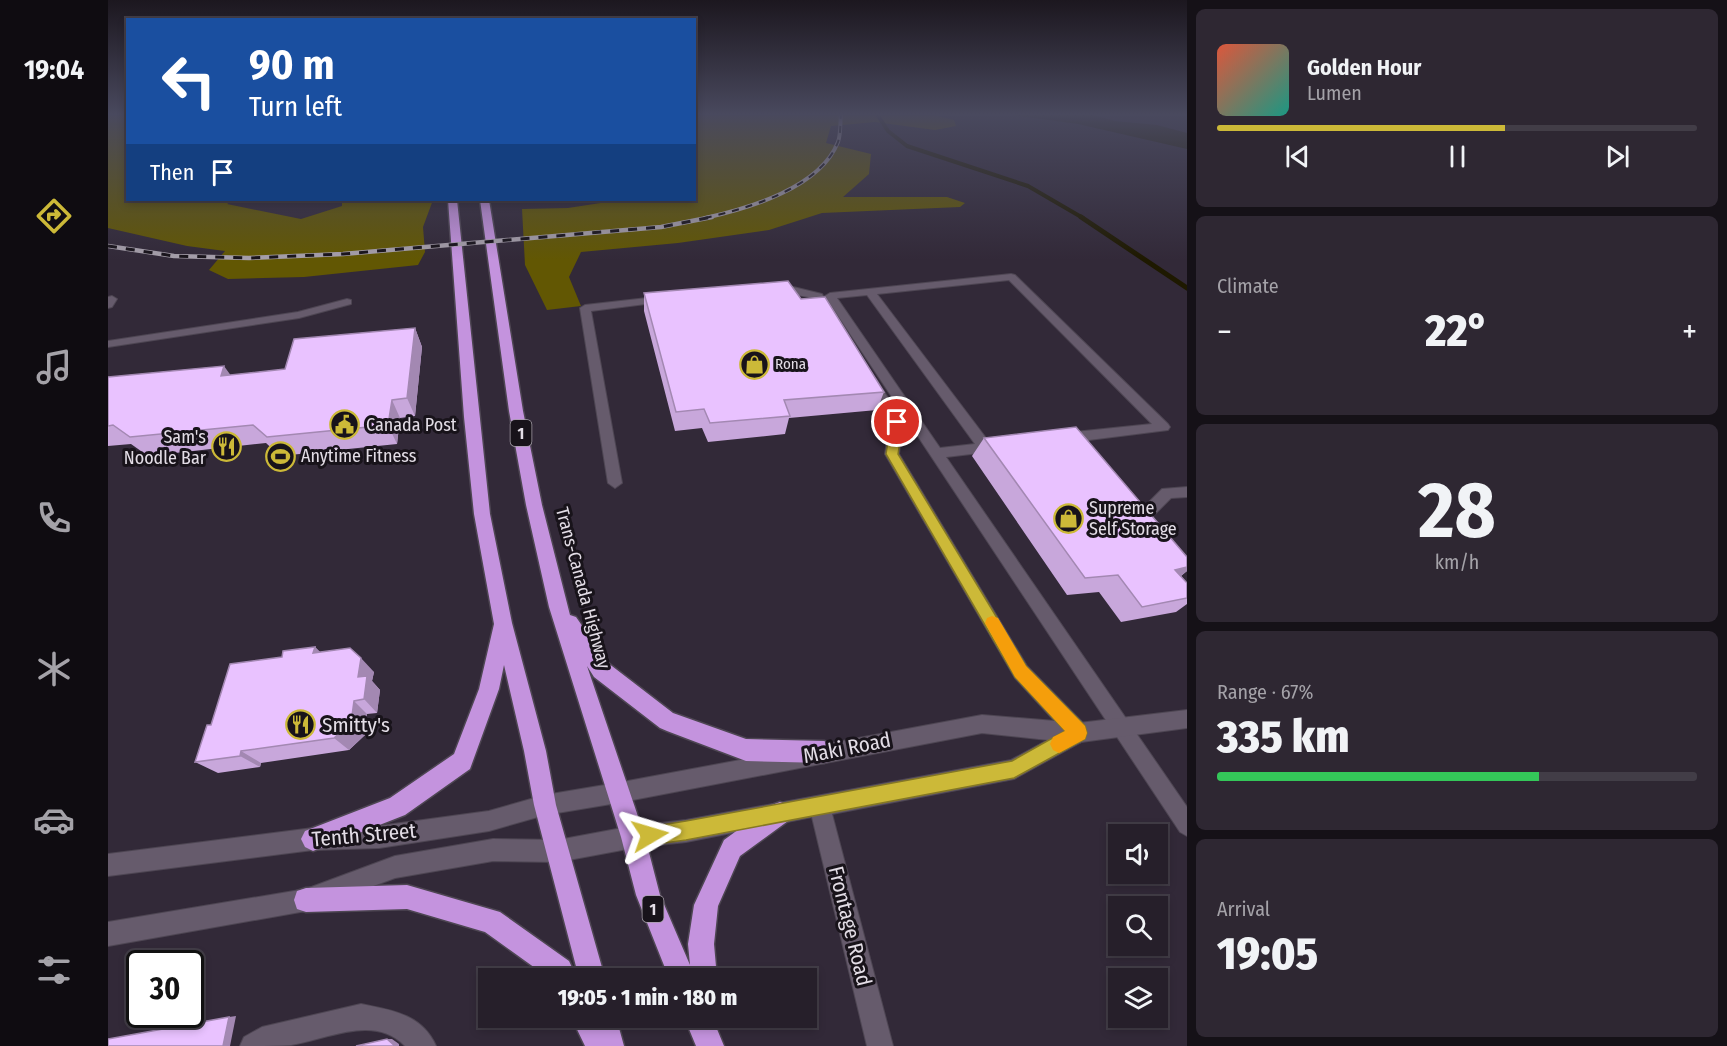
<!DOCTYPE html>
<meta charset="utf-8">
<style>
:root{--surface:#261f2a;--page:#2e2732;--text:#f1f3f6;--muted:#a4a2a8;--line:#423d47;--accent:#ccb938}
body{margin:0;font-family:"Fira Sans Condensed",sans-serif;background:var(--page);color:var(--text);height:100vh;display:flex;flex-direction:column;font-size:22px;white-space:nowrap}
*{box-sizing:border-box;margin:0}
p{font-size:20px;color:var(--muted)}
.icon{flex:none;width:33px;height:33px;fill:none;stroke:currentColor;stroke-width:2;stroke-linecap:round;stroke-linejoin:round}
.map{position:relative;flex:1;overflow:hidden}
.side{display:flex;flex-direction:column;gap:9px;padding:9px;background:#151117;width:540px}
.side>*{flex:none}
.hud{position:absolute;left:18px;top:18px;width:570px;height:183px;border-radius:0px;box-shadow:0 3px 9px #0003,0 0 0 2px var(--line);background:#1a4fa0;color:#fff;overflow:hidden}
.fabs{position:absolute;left:1000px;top:824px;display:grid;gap:12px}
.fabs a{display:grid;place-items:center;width:60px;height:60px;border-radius:0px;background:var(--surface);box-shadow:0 3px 9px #0003,0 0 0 2px var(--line);font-size:30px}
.speed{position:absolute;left:18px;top:950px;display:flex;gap:12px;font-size:30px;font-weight:700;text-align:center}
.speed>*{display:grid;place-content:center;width:78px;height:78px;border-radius:50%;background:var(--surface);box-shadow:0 3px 9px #0003,0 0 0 2px var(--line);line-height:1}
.speed .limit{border:3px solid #111;border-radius:9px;background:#fff;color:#111}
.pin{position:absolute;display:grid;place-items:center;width:51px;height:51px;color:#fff;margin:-26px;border:3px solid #fff;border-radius:50%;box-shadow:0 2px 6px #0007}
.me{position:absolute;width:66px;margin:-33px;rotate:83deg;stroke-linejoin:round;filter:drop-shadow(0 0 4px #0008)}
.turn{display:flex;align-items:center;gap:21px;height:126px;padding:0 24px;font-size:27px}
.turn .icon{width:78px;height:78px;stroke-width:2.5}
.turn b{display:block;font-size:42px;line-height:51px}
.then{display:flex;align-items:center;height:57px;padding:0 24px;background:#0003;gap:12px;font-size:22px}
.big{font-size:45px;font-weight:800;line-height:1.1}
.side .card{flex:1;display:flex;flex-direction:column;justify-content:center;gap:9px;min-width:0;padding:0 21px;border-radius:9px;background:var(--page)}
.side .dial{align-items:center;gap:0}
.dial b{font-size:78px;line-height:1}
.song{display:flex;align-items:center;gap:18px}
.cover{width:72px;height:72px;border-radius:9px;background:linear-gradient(135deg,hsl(10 70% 55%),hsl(170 70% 35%))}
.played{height:6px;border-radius:3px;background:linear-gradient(90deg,var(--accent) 60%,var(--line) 60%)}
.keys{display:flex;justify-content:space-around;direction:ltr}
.heat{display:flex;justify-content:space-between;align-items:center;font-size:33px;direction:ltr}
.charge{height:9px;border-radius:4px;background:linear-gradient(90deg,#34c759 67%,var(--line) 0)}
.trip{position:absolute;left:370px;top:968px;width:339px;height:60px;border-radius:0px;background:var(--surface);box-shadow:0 3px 9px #0003,0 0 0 2px var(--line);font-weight:800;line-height:60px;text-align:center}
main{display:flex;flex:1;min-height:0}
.tabs{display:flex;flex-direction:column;width:108px;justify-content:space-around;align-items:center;background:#0f0c11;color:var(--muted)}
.tabs .icon{width:42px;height:42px}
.tabs .selected{color:var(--accent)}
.tabs b{font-size:27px;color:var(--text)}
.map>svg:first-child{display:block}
</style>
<main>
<nav class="tabs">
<b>19:04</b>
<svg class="icon selected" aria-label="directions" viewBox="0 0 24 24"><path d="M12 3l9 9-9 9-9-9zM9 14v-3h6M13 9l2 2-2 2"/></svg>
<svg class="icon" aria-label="music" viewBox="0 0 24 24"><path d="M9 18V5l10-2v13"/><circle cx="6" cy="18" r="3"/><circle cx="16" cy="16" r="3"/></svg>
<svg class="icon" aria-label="phone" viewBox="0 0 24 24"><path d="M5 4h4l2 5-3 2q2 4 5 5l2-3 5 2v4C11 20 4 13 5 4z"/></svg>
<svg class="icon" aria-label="climate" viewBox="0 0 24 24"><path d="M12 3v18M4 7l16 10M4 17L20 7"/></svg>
<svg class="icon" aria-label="car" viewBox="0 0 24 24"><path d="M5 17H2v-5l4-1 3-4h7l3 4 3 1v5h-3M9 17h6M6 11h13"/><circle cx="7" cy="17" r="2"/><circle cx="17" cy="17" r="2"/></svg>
<svg class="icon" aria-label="filters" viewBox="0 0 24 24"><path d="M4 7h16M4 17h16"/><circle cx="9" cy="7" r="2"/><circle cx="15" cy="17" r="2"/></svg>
</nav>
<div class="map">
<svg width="1079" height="1046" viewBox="0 0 1079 1046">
<rect width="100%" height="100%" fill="#322938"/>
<path fill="#625703" d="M0,114H19L20,200H125L119,204L193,219L234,206V200H325L315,227L317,252L310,265L196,277L120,279L101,270L117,251L79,246L0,228Z
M587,114H822L846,120L848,126L827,130L767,122L723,126L718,143L763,154L761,174L735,197H839L857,203L852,207L714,213L661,230L570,243L473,252L461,277L473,306L439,310L417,265L414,209L460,208L512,200H586Z"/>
<path fill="#1e1900" d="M896,114H982L1007,121L1049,125L1079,133V149L970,124Z"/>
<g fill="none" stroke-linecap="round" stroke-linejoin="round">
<path stroke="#1e1900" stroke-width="4" d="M769,114L780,131L799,146L920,186L975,218"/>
<path stroke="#1e1900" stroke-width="5" d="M973,217L1079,288"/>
<defs>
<path id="service" d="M903,274L907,275L1060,424L1062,427L1060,430L957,443L952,441L950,438L957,433L1044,424L901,280L769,294L881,442L888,441L895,446L888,451L838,457L1079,807V836L1072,832L717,296L722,293ZM759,295L867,444L832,448L729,298Z
M677,285L714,294L725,313L724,315H716L706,298C697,296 667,292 663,289Z
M4,296L9,299L4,307L0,308V297Z
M557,296L562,299L561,301L483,311L514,483L507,488L500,483L472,308L477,305Z
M239,299L243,300V304L191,318L0,347V341L190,312Z
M764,378L768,379L795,422L791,454L919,666L978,726L981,733L978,740L971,743L964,740L907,678L777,454L782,422L758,382Z
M1079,487V497L1063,498L1039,522L1042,526L1039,530L1034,532L1029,530L1023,522L1025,518L1054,489Z
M253,1004C283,1010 314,1014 328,1046H297C266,1014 221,1039 183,1045C167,1046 149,1046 132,1046L136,1037L154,1027Z"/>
<path id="minor" d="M1079,710V728L973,742L906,779L724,814L785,1046H759L704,817L578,842L525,848L450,862L442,859L439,851L442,843L450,840L525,826L578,820L903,760L940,740L874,733L509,803L502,800L499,793L502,786L509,783L874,715L971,723Z"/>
<path id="tertiary" d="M509,783L516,786L519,793L516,800L509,803L437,815L381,831L271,848L205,850L0,876V854L205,828L271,826L381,811L437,795Z
M385,839L450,840L458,843L461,851L458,859L450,862L385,861L287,878L198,911L0,946V922L198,889L287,856Z"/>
<path id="trunk" d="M340,200H349L382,514L404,623L438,751L448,805L497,978H471L426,805L416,751L396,665L391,689L362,769L297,815L205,851L197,847L193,839L197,831L282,798L346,754L371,689L386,624L366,514L356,417Z
M372,200H381L415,411L434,505L462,615L468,617L500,663L565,713L638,739L716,741L724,744L727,752L724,760L716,763L638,761L559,731L552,728L486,677L479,666L537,837L552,895L582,965L580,944L586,905L616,840L664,805L672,802L680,805L683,813L680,821L632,856L610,906L606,944L609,978H561L528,895L513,837L441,607L418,505L401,411Z
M299,885L392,912L461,961L469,978H441L377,932L299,909L198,912L189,909L186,900L189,891L198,888Z
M463,1017H508L516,1046H477Z
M576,1017H604L616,1046H588Z"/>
</defs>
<use href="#service" stroke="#4e4653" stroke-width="2"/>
<use href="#minor" stroke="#4e4653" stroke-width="2"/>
<use href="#tertiary" stroke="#4e4653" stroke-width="2"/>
<use href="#trunk" stroke="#4e4653" stroke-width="3"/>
<use href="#service" fill="#665b6c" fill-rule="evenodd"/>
<use href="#minor" fill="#665b6c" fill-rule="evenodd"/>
<use href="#tertiary" fill="#665b6c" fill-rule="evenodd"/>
<use href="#trunk" fill="#c493de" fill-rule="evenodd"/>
<defs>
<path id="rail-far1" d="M597,218C641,208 712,188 730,142C733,134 732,122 733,114"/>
<path id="rail" d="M0,246L66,256L141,258L235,254L553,227L604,217"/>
</defs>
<use href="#rail-far1" stroke="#a69faa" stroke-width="4"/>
<use href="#rail" stroke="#a69faa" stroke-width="4.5"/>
<use href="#rail-far1" stroke="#18131a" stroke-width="2" stroke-dasharray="7" stroke-linecap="butt"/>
<use href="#rail" stroke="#18131a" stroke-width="3" stroke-dasharray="9" stroke-linecap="butt"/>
</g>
<path fill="#c8a7db" d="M536,293L693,299L776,392L769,410L681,418L677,434L600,442L594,428L567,431L536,311Z
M307,328L314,347L307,416L292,418L289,444L172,456L158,443L40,456L23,444L0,446V377L122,375L177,369Z
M876,438L1079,557V571L1073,576L1079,583V604L1068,612L1013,622L991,592L959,595L864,456Z
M207,647L212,652L266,672L264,681L272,690L269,713L259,714L257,735L241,750L153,763L152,767L110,773L87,762L103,725L174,657Z"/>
<path fill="#a388b2" d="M307,328L314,347L307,416L299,398Z
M116,366L129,384L113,376Z
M284,400L292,418L289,444L280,425Z
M1079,567V571L1065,582L1067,570Z
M207,647L221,661L205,653Z
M253,658L266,672L264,681L272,690L269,713L256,699L250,677Z
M246,701L259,714L257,735L241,750L226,738Z
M133,751L153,763L152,767L132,756Z
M128,1016L122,1046H115L121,1017Z
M279,1039H284L291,1044V1046H287Z"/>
<path fill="#e9c2ff" stroke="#a388b2" stroke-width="1.5" d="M680,281L693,299L717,297L776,392L676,400L682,416L602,423L596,409L568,412L536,293Z
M307,328L299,398L284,400L280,425L159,437L145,425L22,437L5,425L0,426V377L116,366L113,376L177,369L186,339Z
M968,427L1079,557V567L1067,570L1079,583V598L1034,607L1010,575L977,578L876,438Z
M207,647L205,653L242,648L253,658L250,677L259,676L256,699L246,701L243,723L226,738L133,751L132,756L87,762L99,725H103L122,664L174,657L175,651Z
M121,1017L115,1046H0V1039Z
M279,1039L287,1046H248Z"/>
<linearGradient id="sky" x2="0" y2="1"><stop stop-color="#1c171f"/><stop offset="0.44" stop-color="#49495e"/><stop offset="1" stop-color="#49495e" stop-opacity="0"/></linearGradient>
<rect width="1079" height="260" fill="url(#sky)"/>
<path fill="#ccb938" stroke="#857824" stroke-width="1.5" d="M789,418L795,422L790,454L918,666L977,726L979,733L977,739L906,778L578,840L542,845L535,842L533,835L535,828L578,821L904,761L957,731L907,677L778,454L783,422Z"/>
<path fill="#f59e0b" d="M884,616L890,618L918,666L977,726L979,733L977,739L951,753L945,750L942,744L945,737L957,731L907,677L877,623L879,618Z"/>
<defs>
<symbol id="shop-ring" viewBox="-11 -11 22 22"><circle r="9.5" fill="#18131a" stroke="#ccb938" stroke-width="1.5"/><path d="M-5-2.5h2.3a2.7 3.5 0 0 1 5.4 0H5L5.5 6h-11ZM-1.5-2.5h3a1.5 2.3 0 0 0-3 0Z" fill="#ccb938"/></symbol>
<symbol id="civic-ring" viewBox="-11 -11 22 22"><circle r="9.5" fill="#18131a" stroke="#ccb938" stroke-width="1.5"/><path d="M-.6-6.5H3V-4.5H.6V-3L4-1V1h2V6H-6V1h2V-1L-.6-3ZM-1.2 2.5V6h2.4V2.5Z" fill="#ccb938"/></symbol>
<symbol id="restaurant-ring" viewBox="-11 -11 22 22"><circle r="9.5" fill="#18131a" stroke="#ccb938" stroke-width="1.5"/><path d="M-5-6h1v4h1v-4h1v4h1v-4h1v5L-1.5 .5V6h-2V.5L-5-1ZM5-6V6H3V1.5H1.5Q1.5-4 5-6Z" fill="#ccb938"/></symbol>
<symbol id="stadium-ring" viewBox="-11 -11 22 22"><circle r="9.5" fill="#18131a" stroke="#ccb938" stroke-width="1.5"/><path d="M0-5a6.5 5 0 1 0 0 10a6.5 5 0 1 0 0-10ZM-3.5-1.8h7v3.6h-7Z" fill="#ccb938"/></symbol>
</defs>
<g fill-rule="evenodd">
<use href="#shop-ring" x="630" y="348" width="33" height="33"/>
<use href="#civic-ring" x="220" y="408" width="33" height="33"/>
<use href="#restaurant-ring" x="102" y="430" width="33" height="33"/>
<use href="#stadium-ring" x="156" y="440" width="33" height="33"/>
<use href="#shop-ring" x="944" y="502" width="33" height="33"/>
<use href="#restaurant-ring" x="176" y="708" width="33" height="33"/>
</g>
<g text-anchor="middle" stroke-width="6" stroke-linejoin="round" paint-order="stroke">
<g font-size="15" fill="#e3dde6" stroke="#18131a" text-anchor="start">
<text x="667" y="369">Rona</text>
</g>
<g fill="#18131a" stroke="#a6a0a9" stroke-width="1.5">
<rect x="402.5" y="420" width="21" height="26" rx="4.5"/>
<rect x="534.5" y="896" width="21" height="26" rx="4.5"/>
</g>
<g font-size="16" font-weight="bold" fill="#e3dde6">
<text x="413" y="439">1</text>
<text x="545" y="915">1</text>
</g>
<g font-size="18" fill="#e3dde6" stroke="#18131a" text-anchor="start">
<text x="258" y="431">Canada Post</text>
<text x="98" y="443" text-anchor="end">Sam's<tspan x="98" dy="21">Noodle Bar</tspan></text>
<text x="193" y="462">Anytime Fitness</text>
<text x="981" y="514">Supreme<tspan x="981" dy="21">Self Storage</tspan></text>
</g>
<g font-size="18" fill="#e3dde6" stroke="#18131a">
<text transform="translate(475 588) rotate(75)" y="6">Trans-Canada Highway</text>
</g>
<g font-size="21" fill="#e3dde6" stroke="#18131a" text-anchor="start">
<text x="214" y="732">Smitty's</text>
</g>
<g font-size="21" fill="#e3dde6" stroke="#18131a">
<text transform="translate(739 748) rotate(-11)" y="7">Maki Road</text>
<text transform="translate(256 835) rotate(-5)" y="7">Tenth Street</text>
<text transform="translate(742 926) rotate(76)" y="7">Frontage Road</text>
</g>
</g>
</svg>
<div class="fabs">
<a><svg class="icon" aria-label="sound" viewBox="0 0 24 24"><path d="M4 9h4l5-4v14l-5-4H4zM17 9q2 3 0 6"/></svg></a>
<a><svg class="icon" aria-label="search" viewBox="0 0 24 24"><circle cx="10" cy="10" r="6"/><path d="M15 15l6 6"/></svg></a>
<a><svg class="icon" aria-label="layers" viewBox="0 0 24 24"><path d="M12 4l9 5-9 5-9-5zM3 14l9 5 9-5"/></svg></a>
</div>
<div class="speed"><div class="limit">30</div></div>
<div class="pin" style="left:789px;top:422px;background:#d93025"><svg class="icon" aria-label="arrive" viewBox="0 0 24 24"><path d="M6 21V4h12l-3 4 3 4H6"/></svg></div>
<svg class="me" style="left:542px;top:835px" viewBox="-20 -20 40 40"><path d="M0-17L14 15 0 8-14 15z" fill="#ccb938" stroke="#fff" stroke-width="4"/></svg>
<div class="trip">19:05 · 1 min · 180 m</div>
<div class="hud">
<div class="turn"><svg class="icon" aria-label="left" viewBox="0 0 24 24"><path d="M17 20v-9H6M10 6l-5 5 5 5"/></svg><div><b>90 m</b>Turn left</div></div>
<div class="then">Then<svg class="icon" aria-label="arrive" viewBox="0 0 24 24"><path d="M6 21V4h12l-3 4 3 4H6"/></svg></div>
</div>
</div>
<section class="side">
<div class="card">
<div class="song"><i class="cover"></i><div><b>Golden Hour</b><p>Lumen</p></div></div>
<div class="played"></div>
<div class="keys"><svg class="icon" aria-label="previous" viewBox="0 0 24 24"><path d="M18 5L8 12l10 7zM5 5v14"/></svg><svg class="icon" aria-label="pause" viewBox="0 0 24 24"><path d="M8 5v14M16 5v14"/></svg><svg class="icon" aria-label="next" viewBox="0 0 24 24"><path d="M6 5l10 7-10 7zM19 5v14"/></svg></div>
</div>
<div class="card"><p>Climate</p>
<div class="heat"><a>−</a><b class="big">22°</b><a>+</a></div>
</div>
<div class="card dial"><b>28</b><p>km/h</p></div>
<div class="card"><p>Range · 67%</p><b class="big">335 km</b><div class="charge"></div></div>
<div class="card"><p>Arrival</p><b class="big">19:05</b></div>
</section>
</main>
